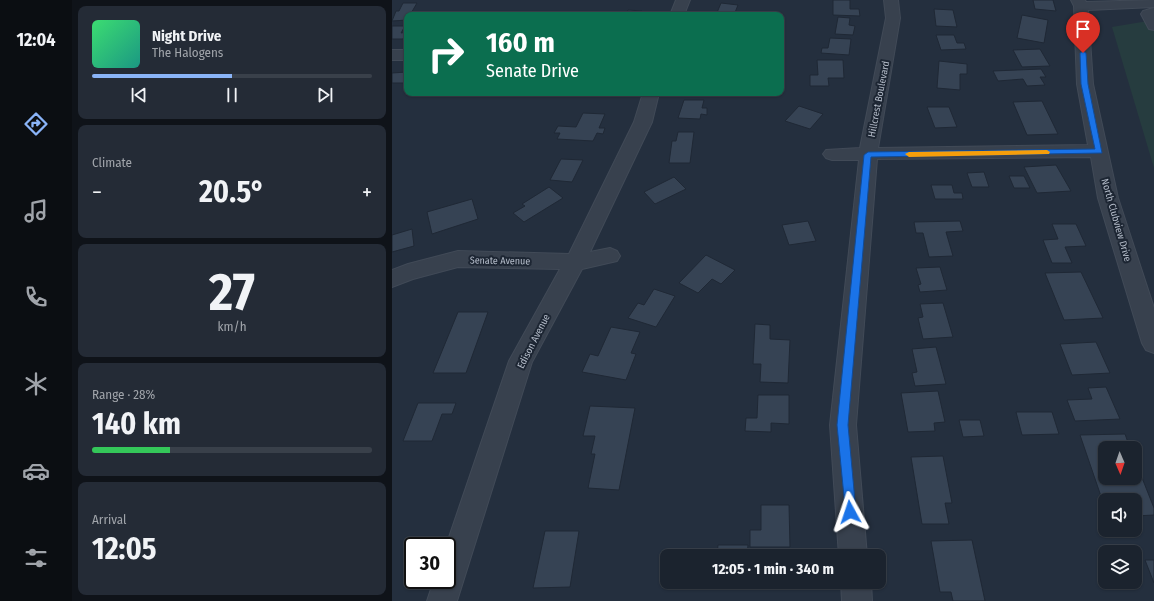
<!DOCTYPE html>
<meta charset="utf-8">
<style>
:root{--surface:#1b232e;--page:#242b36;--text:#f1f3f6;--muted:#a0a4aa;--line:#39404a;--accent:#8ab4f8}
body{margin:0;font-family:"Fira Sans Condensed",sans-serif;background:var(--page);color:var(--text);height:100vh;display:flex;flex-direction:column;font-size:15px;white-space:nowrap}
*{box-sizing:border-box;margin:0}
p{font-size:13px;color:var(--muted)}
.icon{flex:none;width:22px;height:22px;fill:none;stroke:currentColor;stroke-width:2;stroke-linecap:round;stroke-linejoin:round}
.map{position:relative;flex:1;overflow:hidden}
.side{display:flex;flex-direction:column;gap:6px;padding:6px;background:#0f1319;width:320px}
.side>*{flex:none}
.guide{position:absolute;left:12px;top:12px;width:380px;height:84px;border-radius:8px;box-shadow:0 1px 3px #0004,0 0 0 1px var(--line);background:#0b6e4f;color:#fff;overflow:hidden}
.needle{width:26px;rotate:178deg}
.tools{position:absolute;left:706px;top:441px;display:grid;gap:8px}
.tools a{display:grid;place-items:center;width:44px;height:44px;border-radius:8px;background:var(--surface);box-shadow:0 1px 3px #0004,0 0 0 1px var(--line);font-size:20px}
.speed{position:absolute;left:12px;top:537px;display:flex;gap:8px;font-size:20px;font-weight:700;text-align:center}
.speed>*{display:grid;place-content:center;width:52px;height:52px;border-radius:50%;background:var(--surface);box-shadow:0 1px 3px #0004,0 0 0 1px var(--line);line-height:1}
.speed .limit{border:2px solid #111;border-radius:6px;background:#fff;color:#111}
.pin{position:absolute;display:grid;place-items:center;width:34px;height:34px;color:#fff;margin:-41px -17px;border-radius:50% 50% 50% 0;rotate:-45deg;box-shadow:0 0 4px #0007}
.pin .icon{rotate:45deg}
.me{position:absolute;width:44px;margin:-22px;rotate:355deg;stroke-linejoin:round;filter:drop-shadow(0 0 3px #0008)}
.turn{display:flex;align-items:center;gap:14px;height:84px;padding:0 16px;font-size:18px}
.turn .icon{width:52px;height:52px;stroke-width:2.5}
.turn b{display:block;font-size:28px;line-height:34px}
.big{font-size:30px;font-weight:700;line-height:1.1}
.side .card{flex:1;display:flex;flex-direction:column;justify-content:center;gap:6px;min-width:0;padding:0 14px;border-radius:8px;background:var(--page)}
.side .dial{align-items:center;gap:0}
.dial b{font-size:52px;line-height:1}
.song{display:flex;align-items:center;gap:12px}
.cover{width:48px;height:48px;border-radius:6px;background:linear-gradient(135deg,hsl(140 70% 55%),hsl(170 70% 35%))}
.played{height:4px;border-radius:2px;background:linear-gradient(90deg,var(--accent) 50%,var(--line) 50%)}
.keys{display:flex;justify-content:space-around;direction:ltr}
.heat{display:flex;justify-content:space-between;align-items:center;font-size:22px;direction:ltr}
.charge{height:6px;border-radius:3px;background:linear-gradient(90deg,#34c759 28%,var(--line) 0)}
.trip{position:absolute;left:268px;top:549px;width:226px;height:40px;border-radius:8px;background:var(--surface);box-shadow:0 1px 3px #0004,0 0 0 1px var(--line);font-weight:700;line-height:40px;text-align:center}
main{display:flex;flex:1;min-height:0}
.dock{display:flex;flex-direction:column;width:72px;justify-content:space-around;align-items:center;background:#0b0e12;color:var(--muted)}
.dock .icon{width:28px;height:28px}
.dock .active{color:var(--accent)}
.dock b{font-size:18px;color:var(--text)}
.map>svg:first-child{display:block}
</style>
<main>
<nav class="dock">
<b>12:04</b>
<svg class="icon active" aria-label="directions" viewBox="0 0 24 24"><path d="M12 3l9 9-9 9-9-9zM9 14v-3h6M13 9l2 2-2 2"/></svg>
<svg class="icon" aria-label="music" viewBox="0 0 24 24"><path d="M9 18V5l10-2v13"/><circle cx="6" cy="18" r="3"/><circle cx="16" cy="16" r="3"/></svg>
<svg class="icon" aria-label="phone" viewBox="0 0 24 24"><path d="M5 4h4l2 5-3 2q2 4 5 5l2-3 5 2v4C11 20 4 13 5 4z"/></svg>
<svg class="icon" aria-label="climate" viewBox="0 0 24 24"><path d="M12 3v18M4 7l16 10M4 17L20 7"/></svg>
<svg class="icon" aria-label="car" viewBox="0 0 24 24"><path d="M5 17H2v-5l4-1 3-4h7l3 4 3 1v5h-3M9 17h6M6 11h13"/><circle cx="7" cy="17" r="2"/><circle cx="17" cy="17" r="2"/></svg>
<svg class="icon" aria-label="filters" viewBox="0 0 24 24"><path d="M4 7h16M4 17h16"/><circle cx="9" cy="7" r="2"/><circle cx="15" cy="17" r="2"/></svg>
</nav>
<section class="side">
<div class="card">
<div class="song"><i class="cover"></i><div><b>Night Drive</b><p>The Halogens</p></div></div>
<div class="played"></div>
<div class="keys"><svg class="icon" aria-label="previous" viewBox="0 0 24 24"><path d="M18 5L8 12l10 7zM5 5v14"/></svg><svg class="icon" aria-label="pause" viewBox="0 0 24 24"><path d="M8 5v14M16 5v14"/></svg><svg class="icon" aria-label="next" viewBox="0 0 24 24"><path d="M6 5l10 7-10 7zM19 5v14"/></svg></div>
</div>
<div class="card"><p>Climate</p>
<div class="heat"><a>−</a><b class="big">20.5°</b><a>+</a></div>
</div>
<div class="card dial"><b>27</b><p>km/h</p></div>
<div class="card"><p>Range · 28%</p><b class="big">140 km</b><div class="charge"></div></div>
<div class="card"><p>Arrival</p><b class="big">12:05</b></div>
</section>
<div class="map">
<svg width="762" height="601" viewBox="0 0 762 601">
<rect width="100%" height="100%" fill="#242f3e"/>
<path fill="#263c3f" d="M762,20V168L720,27Z"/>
<path fill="#364354" stroke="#1f2835" d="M441,0H458V9H467L468,16L441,15Z
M641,0H661L664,11L643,9Z
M11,3H25L18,15H15V20L0,21L4,11H7Z
M329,3L346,5L342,15H324Z
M542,9L561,10L565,27L544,26Z
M236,10L250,11L248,15H234Z
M630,15L656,20L652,43L625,38Z
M446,17L458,18L457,25L463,26L461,35L443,34Z
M0,26H13L9,33L15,32L11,39H0Z
M544,35H562L565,43H572L574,49L549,50Z
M438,38L459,39L457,55L429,53L430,48H436Z
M648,49L658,66L630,67L621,50Z
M425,60H451L452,78H436L437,86H418V75H426Z
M547,61L575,64V74H568V90L545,88Z
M649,69L654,77H648L653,85L635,86L631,79L606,81L601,71Z
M15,72V83H0V73Z
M297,93H316L315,96L297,95Z
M292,100H312L310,108H315V115L309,114L308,119L286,118Z
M650,101L666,134L635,135L621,102Z
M407,106L431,114L418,129L393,121Z
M535,107H557L565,127L543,128Z
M191,113L213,114L207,128H213L211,134L205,133L201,141L165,139L168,133H162L166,126L184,127Z
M286,132H302L298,163H277L280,141H284Z
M169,159L191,160L180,182L158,180Z
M664,165L679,191L645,193L632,167Z
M592,172L597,187H580L575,173Z
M617,176H632L638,188H622Z
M282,177L294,189L263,204L252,192Z
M539,185H560L562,193H570L571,199H543Z
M157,187L171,198L132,222L121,213L133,206L130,204Z
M80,199L86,219L40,234L35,212Z
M416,221L424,241L397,245L390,225Z
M568,221L571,231L554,232L561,256L537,257L531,233H524L522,222Z
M660,224H684L694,246L673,247L680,263H660L651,240L666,239Z
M20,229L22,246L0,252V235Z
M314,255L343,270L329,284L320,279L306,293L287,283Z
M548,267L555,290L528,292L526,285L529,284L524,268Z
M689,272L711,318L672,320L653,273Z
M262,289L283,296L264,327L236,318L246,303L252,305Z
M551,303L561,337L531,339L526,318L531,317L528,304Z
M66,312H96L74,373H41Z
M363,324L378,325V339L398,340L396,383L368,382L369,364H361Z
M219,327L248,332L239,353L244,354L234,380L190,372L198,354L206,356Z
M704,342L718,373L680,375L668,344Z
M544,347L554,384L523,386L520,373L525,372L520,349Z
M714,387L728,419L683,421L675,400L700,399L696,388Z
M546,391L553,422L542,423L543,431L516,432L509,393Z
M366,395H397V424L379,423V432L353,431L354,418H365Z
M26,403H64L60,414H50L40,441H11Z
M198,406L243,408L227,490L196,488L203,454H199L203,436H191Z
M624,412H660L667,434L630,435Z
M567,420H588L592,436L571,437Z
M733,434L738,448H713V478H743V460L762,508V515L743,516V500H713V508L688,435Z
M551,456L560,503H553L557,524H530L519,457Z
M369,505H397L398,547H358V530H369Z
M153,531H187L178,587L141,588Z
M580,540L593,601H561L559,592H548L539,541Z
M326,545H356L355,556H325Z
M753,560H762V583Z"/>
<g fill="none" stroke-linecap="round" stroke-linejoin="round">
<defs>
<path id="minor" d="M284,0H298L292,15H278Z
M492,0H506L508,18L486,148L696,145L685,84L682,6L679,0H693L694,2L762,0V7L696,10L701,84L726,198L762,308V353L754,350L750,343L706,198L699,157L485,159L464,425L475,556H447L438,425L467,160H440L434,158L431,154L434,150L468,148L494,18Z
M762,8V30L757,29L749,14L751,11Z
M0,50H15V60H0Z
M251,93H267L260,122L198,252L218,248L225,251L228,256L225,261L190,269L140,362L65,601H35L42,580H55L54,546L117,361L168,269L66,267L21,279L0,287V270L16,264L66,251L177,254L242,122Z
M449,582H479L480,601H450Z"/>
</defs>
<use href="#minor" stroke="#414a57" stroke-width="2"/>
<use href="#minor" fill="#38414e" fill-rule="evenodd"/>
</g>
<path fill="#1a73e8" stroke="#114b97" d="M691,51L694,53L696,84L710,153L479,157L456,425L464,512L462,517L458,518L454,517L445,425L472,155L476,152L703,149L689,84L688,53Z"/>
<path fill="#f59e0b" d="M655,150L658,152L657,154L517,157L513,154L517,152Z"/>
<g text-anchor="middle" stroke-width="4" stroke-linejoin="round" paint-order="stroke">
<g font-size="10" fill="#b4bcc9" stroke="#1d2633">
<text transform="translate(486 99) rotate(-79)" y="4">Hillcrest Boulevard</text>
<text transform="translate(725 220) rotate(74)" y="4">North Clubview Drive</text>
<text transform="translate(108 260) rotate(1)" y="4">Senate Avenue</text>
<text transform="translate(141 341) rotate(-63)" y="4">Edison Avenue</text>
</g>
</g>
</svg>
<div class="tools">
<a><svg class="needle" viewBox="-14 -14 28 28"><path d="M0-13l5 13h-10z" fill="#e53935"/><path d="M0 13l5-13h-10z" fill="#a0a4aa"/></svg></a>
<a><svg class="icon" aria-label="sound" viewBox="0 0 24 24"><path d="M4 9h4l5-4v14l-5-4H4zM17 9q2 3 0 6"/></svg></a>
<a><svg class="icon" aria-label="layers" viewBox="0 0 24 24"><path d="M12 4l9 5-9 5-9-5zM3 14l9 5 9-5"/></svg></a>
</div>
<div class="speed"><div class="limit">30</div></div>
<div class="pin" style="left:691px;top:53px;background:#d93025"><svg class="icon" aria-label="arrive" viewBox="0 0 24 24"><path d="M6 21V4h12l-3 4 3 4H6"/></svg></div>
<svg class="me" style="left:458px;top:512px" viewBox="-20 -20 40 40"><path d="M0-17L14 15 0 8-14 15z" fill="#1a73e8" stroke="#fff" stroke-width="4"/></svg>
<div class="trip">12:05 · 1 min · 340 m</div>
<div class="guide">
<div class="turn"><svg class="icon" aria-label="right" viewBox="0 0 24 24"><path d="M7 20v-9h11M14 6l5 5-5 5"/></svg><div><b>160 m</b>Senate Drive</div></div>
</div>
</div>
</main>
